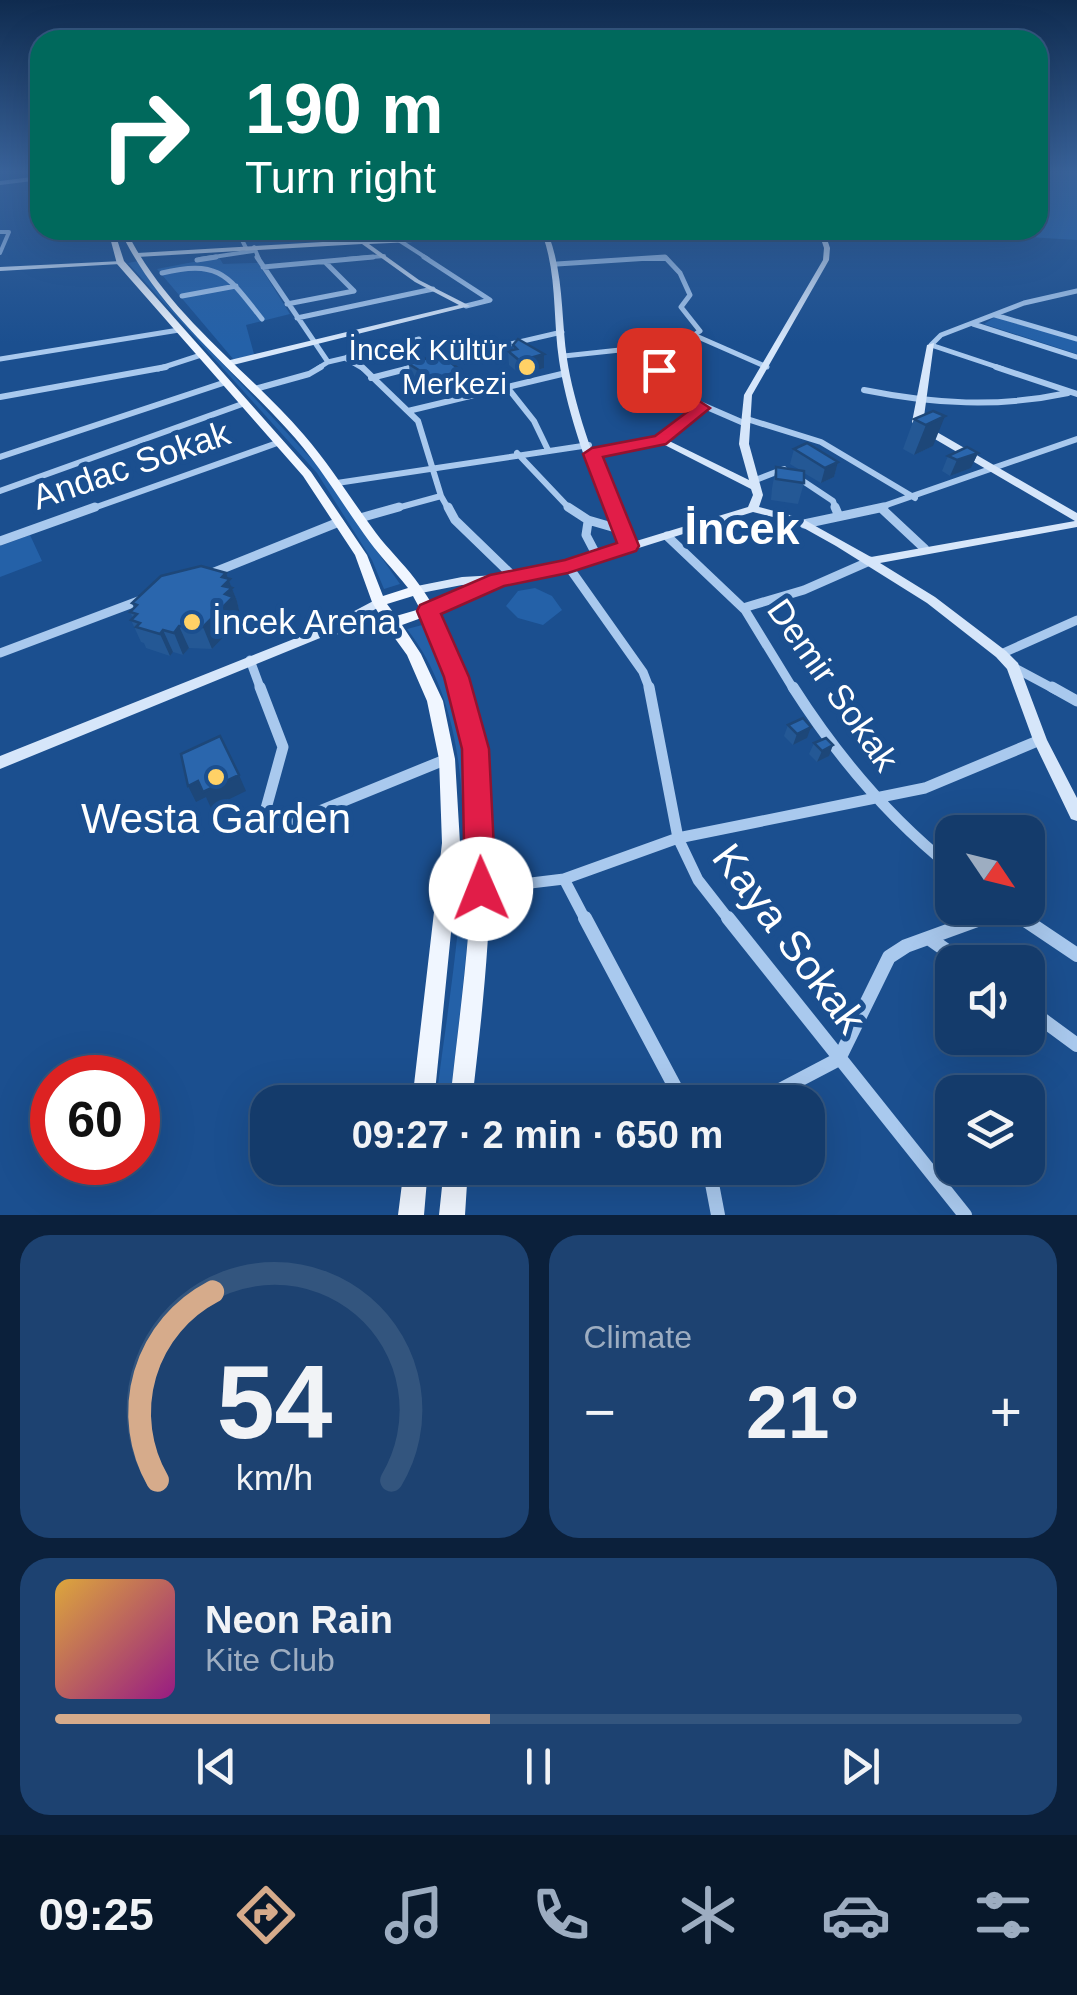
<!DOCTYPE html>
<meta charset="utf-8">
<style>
:root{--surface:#143b6b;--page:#1d4271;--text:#f1f3f6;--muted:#9dadc1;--line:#33557e;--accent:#d6ab8b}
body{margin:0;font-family:Arial,sans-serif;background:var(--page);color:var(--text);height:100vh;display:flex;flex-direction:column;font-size:38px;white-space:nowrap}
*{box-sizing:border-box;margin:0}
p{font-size:32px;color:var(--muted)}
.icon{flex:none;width:55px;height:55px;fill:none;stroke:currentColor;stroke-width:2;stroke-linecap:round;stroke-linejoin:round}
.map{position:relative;height:1215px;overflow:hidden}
.panel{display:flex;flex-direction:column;gap:20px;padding:20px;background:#0b203b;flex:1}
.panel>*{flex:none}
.banner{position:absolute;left:30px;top:30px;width:1018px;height:210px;border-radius:30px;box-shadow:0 10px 40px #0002,0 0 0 2px var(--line);background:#00695c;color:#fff;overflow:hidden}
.needle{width:65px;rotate:125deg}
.fabs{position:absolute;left:935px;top:815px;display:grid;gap:20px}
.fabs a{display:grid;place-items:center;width:110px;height:110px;border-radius:20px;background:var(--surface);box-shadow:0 10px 40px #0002,0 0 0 2px var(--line);font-size:50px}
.speed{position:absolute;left:30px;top:1055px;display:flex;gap:20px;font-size:50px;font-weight:700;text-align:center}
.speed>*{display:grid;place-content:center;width:130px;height:130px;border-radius:50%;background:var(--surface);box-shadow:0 10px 40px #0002,0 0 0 2px var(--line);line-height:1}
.speed .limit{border:15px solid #d22;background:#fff;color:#111}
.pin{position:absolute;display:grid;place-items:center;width:85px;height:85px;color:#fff;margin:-42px;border-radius:20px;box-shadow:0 5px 15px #0006}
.me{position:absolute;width:110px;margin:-55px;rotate:359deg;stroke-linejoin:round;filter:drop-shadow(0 0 8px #0008)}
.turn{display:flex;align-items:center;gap:35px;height:210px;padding:0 50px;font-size:45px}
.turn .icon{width:130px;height:130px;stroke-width:2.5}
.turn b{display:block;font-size:70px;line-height:85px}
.big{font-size:75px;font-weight:700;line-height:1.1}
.panel .tile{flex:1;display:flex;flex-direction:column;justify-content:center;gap:15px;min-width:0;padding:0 35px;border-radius:30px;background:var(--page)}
.panel .dial{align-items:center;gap:0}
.dial svg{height:260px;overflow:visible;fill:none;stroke:var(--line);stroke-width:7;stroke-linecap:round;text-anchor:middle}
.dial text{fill:var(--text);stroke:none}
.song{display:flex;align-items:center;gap:30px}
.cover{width:120px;height:120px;border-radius:15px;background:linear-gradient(135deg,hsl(40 70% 55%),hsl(310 70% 35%))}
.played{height:10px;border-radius:5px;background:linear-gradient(90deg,var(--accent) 45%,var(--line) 45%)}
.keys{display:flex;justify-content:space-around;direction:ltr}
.heat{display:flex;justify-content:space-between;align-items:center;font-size:55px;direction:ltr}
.panel .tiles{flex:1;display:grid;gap:20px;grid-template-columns:1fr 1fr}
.tile:last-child{grid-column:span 2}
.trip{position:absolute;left:250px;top:1085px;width:575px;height:100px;border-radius:30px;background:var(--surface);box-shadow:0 10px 40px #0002,0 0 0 2px var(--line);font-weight:700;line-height:100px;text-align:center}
.tab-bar{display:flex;height:160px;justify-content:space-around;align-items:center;background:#08182b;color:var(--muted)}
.tab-bar .icon{width:70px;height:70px}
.tab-bar .active{color:var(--accent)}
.tab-bar b{font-size:45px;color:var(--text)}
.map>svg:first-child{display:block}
</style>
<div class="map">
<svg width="1077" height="1215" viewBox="0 0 1077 1215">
<rect width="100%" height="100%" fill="#1b4f8f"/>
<path fill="#2461a8" d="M1038,173H1077V240L919,230H1038Z
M219,257L223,264L258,263L290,314L246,325L254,354L234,360L157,269Z
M138,261L166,303L317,465L400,584L384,589L372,560L317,473L128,263Z
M995,317L1077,341V354L984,324Z
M30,535L42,561L0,577V546Z
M535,588L552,596L562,610L543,625L518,618L506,606L518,591Z
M426,624C442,670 461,715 467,764C481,876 461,992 450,1102H436C452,961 501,749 407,629Z"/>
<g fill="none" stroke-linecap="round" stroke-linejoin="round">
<path stroke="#a9c9ee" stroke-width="4" d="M0,183L40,178
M237,230L246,248
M0,232H9L0,253
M397,239L428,259
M254,247L259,259
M200,259L253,251
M346,259L384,256
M627,259H667"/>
<path stroke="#a9c9ee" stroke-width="5" d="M257,257L328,362L317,369
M424,257L490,300L466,306
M197,260L216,257
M325,262L354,291
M557,264L665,257L680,273L690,295L681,307L700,331L690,338L648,347L660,369
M263,267L373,257
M162,273C220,259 228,276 262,319
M182,296L236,286
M287,304L354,291
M995,315L1077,339
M297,318L433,289
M973,324L1077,357
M696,336L767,367
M564,356L648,347
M347,357L419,339
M0,359L179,330
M437,361L562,332
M328,362L345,358L364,369
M158,369L201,355
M405,369L417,366
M1003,369L931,345L941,335L1024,303L1077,291"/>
<path stroke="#a9c9ee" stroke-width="6" d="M362,367L418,421L441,496L390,510
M659,367L686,398L746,424
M996,367L1077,394
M371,378L414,367
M507,387L534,421L548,450
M255,389L309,374L321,367
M864,390C934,404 998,408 1068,393
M0,397L166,367
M408,411L566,373
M747,419L821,442L915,498
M517,453L571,510
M592,453L658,441L701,408
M0,457L226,382
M797,477L833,501L836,510
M753,481L784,469
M337,483L589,445
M0,491L245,403
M441,496L449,510
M88,510L280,442
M872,510L1077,439"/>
<path stroke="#a9c9ee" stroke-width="9" d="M448,507L455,520L515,578
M568,507L588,520L619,529
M835,507L838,514
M881,508L925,549
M360,518L399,507
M588,522L586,535L597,556
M804,524L884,507
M667,536L745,610L794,690
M0,541L95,507
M568,566L643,672L650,690
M207,575L339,522
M743,608L804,590L870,561
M0,653L141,600
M1001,654L1077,620
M250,660L261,690
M1013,667L1056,690"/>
<path stroke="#a9c9ee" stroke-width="11" d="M260,687L283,747L265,812L267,821L290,823L447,759
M649,687L678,838L698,880L730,921
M793,687C837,756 888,817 952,868
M1052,687L1077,701
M564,879L586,921
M481,889L564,879L678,838L925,788L1040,740
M1007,908L1026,921
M976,921L1009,909"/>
<path stroke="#a9c9ee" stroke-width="14" d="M585,918L683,1102
M728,918L965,1215
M1022,918L1077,955
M930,939L963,962
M1028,1009L1077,1045
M757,1102L839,1059L889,957L906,946L983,918
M709,1168L718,1215"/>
<path fill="#d6e6fa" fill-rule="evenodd" d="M541,230H547L548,232L617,230L614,232L549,236C564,276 561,318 567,359C575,412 605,496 633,542L748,507L753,495L751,489L655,440L660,437L663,438L749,480L739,444L744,395L823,260L824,248L818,230H824L830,248L829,260L752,395L749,444L763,495L759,507L801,518L871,557L1075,521L916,428L912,422L927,345L934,343L923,424L1077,513V527L880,563L935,597L1006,651L1018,663L1047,740L1077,798V821L1071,819L1033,740L1007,669L996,657L927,603L836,546L793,522L753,512L572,569L515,582L497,583L495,586L432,614H424L422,611L424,608L478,584L462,585L416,594L412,593L410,590L412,587L462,577L515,574L566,563L623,545C596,497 567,415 559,360C553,319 557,276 543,236L369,244L419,280L470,306L229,366L225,363L226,361L459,305L415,282L362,244L137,257L134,255L137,253L357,240L359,237L364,240L542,232Z
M122,261V263L120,264L0,271V267Z
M379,598L385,602L383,605L348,624L391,619L397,623L396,626L325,636L0,769V756L324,627Z"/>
<path fill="#f0f6ff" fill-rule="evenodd" d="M108,230H114L124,261L311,472L367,555L383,596L408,588C394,570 377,553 364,534C339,499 317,461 287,429C229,365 157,310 120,230H126C166,313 245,367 304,435C331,466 352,501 376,533C388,549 403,563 415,579C433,602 448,632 458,659C509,797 488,960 472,1102H450C463,977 487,844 460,719C453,683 439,650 424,617L402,625L421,654L443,701L455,759L460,843L434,1102H412L442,843L439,759L427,701L407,655L386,626L372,602L355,555L303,476L117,264ZM413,596L420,609L396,616L387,604Z
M404,1168H428L424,1215H398Z
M444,1168H468L465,1215H439Z"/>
</g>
<path fill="#245895" d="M513,345L544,354V368L521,375L509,365L508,351L513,349Z
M409,364L460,370L461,384L436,395L410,378Z
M933,411V446L914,455L903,449L914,419Z
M794,449L838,462L834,477L821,483L804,473V483L798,504L771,500L772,488L776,467L800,470L790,464Z
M978,453L971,468L950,476L942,471L948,456Z
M226,573L237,601L241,619L212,649L189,648L183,655L173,652L170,656L146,648L144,643L141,642L131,620L133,618L130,612L134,608L132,603Z
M788,725L807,738L793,745L784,736Z
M814,743L829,756L817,762L809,754Z"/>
<path fill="#1d4779" d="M544,354V368L521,375L520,361Z
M460,370L461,384L436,395L435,380Z
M945,416L933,446L914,455L926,425Z
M978,453L971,468L950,476L957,460Z
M838,462L834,477L821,483L825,468Z
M226,573L237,601L241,619L212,649L203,627L222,577Z
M179,626L189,648L183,655L174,633Z
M163,630L173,652L170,656L160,634Z
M811,727L807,738L793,745L797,734Z
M833,745L829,756L817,762L822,751Z
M239,775L246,791L211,808L206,797L196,802L188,786L198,781Z"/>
<path fill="#2a66ad" stroke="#1d4779" stroke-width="2.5" d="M518,339L544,354L520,361L508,351L517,349L513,345Z
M440,354L460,370L435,380L409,364Z
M933,411L945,416L926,425L914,419Z
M807,443L838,462L825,468L794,449Z
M967,447L978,453L957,460L948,456Z
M776,467L804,471V483L776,479Z
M201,566L226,573L222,577L230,579L223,586L232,588L225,594L233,597L203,627L179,626L174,633L163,630L160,634L136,627L140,623L131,620L137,614L130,612L137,605L132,603L161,576Z
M803,718L811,727L797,734L788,725Z
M220,736L239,775L203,792L198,781L188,786L181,754Z
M826,738L833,745L822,751L814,743Z"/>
<linearGradient id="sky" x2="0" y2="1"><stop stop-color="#0f2b4f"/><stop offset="0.5" stop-color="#39639b"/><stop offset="1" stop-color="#39639b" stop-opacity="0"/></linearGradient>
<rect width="1077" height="343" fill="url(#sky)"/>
<path fill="#e11d48" stroke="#92132f" stroke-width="2.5" d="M654,367H665L681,389L710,408L666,444L603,457L639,546L636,551L568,573L504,586L441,614L469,677L489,749L496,889L492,899L481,904L470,899L465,889L462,749L444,677L417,611L420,605L490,575L565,560L617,543L583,454L592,448L655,436L691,409L670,396L652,370Z"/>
<g fill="#ffd166" stroke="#1b4f8f" stroke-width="4">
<circle cx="527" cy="367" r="10"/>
<circle cx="192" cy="622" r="10"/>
<circle cx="216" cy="777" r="10"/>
</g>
<g text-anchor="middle" stroke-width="10" stroke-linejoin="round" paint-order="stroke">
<g font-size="30" fill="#fff" stroke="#1b4f8f" text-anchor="end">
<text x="507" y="360">İncek Kültür<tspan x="507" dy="34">Merkezi</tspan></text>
</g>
<g font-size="35" fill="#fff" stroke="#1b4f8f">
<text transform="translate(131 465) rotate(-19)" y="12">Andac Sokak</text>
<text transform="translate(833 685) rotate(55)" y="12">Demir Sokak</text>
</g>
<g font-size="35" fill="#fff" stroke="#1b4f8f" text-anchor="start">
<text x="212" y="634">İncek Arena</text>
</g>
<g font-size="42" fill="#fff" stroke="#1b4f8f">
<text x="216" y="833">Westa Garden</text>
</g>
<g font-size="42" fill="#fff" stroke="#1b4f8f">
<text transform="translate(790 938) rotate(53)" y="15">Kaya Sokak</text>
</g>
<g font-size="45" font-weight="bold" fill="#fff" stroke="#1b4f8f">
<text x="742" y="544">İncek</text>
</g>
</g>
</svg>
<div class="fabs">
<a><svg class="needle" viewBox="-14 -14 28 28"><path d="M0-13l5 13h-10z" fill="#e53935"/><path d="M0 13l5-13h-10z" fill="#9dadc1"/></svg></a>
<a><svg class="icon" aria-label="sound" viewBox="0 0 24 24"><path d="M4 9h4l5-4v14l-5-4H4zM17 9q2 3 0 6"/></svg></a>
<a><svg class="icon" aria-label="layers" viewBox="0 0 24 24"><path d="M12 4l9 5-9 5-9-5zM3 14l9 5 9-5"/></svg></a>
</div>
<div class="speed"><div class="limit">60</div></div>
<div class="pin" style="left:659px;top:370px;background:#d93025"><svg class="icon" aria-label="arrive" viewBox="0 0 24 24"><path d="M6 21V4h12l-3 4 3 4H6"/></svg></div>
<svg class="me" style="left:481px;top:889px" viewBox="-20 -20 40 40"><circle r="19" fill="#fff"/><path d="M0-13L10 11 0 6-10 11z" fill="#e11d48"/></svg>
<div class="trip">09:27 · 2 min · 650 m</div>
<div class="banner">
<div class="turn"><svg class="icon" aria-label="right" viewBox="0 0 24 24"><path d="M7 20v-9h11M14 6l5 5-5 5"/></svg><div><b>190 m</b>Turn right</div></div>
</div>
</div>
<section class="panel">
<div class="tiles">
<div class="tile dial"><svg viewBox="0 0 100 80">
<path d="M14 69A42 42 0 1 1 86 69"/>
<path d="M14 69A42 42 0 0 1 31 11" stroke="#d6ab8b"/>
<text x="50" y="56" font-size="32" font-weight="700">54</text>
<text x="50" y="72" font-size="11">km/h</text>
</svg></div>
<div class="tile"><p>Climate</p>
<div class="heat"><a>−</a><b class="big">21°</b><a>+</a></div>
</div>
<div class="tile">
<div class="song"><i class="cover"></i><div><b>Neon Rain</b><p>Kite Club</p></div></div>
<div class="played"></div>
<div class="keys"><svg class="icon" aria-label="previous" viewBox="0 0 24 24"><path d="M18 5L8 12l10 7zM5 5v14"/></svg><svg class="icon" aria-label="pause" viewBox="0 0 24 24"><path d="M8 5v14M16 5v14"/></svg><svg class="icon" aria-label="next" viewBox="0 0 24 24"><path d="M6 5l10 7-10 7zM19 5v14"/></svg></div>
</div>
</div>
</section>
<nav class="tab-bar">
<b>09:25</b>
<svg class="icon active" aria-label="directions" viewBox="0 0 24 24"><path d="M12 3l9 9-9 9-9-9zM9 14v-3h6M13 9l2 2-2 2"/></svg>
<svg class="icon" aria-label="music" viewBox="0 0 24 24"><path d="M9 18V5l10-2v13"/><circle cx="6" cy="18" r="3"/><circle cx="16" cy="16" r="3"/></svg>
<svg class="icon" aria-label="phone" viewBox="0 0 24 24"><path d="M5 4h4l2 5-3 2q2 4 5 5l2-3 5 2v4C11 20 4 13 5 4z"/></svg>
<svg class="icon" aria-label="climate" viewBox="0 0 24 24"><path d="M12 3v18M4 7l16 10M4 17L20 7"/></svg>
<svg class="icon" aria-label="car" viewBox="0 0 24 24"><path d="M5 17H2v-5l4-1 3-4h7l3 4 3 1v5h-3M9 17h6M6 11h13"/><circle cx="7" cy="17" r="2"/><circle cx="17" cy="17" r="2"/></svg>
<svg class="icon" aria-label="filters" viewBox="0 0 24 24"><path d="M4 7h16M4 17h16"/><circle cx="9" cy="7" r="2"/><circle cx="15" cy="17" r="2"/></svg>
</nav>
